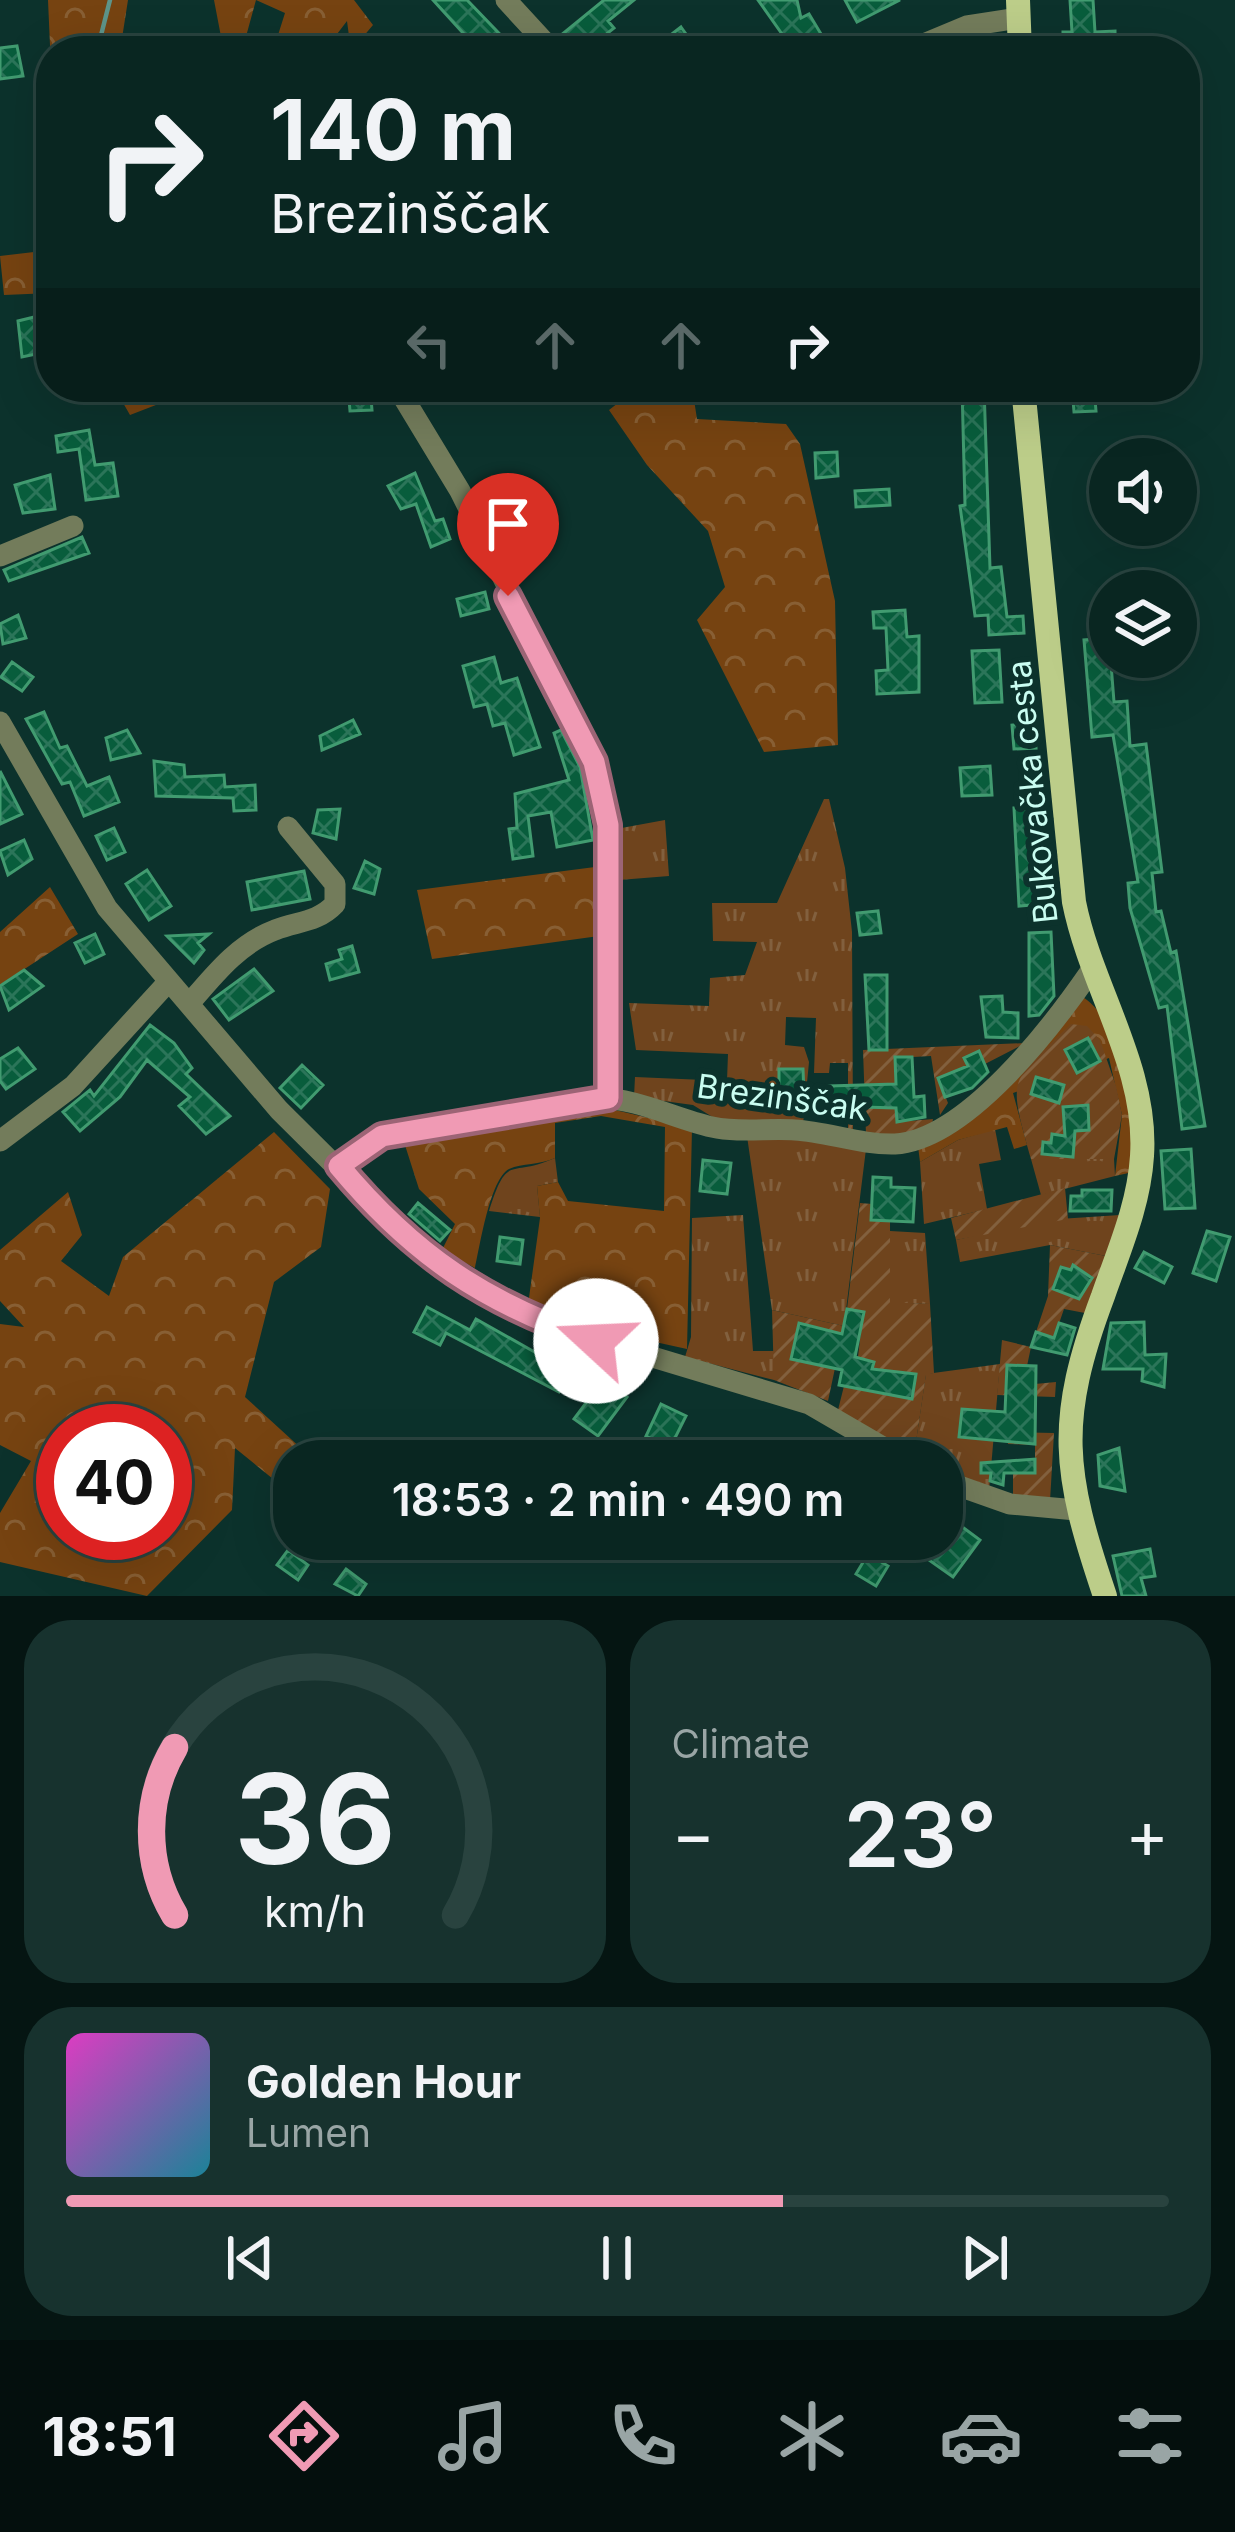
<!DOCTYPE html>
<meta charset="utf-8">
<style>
:root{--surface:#092621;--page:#17322e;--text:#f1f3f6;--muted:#99a5a5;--line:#29433f;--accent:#f09ab4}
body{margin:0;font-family:Inter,sans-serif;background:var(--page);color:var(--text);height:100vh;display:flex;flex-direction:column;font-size:45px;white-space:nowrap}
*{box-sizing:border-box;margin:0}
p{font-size:39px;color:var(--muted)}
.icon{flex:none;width:66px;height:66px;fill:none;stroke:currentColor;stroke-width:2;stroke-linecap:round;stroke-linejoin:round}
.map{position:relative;height:1596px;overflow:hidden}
.sheet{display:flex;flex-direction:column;gap:24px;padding:24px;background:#051512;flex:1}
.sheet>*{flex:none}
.top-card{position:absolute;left:36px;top:36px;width:1164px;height:366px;border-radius:48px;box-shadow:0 12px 48px #0002,0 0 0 3px var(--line);background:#092621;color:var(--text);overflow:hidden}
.controls{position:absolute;left:1089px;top:438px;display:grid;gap:24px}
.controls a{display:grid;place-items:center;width:108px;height:108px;border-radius:50%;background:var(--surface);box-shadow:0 12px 48px #0002,0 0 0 3px var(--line);font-size:60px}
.speed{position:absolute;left:36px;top:1404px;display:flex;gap:24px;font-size:60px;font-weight:700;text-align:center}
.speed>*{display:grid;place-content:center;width:156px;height:156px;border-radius:50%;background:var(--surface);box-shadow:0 12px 48px #0002,0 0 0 3px var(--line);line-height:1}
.speed .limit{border:18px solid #d22;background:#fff;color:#111}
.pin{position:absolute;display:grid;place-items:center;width:102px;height:102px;color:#fff;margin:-123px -51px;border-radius:50% 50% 50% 0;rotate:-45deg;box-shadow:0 0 12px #0007}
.pin .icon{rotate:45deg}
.me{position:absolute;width:132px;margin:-66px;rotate:290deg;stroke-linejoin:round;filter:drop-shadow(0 0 9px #0008)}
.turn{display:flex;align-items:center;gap:42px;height:252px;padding:0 36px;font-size:54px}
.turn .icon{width:156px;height:156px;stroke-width:2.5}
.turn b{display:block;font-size:84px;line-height:102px}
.lanes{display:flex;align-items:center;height:114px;padding:0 36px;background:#0003;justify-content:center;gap:60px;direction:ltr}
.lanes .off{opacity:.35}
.big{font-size:90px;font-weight:600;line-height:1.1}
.sheet .widget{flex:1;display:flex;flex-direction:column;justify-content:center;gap:18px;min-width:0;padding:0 42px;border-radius:48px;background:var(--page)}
.sheet .dial{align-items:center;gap:0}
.dial svg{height:312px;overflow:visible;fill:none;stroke:var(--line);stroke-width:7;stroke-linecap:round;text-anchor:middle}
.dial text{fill:var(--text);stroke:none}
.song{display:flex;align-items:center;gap:36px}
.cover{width:144px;height:144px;border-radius:18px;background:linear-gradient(135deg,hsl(310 70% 55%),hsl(190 70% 35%))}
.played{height:12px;border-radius:6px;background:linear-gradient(90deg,var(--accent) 65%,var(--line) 65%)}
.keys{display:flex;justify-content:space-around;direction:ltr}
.heat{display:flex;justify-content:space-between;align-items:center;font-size:66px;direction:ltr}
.sheet .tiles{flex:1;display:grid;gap:24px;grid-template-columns:1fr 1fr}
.widget:last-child{grid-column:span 2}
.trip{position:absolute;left:273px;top:1440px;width:690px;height:120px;border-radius:48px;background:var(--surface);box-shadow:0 12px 48px #0002,0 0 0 3px var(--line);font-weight:600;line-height:120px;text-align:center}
.dock{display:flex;height:192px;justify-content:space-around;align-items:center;background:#040f0d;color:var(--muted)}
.dock .icon{width:84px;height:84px}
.dock .on{color:var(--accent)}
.dock b{font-size:54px;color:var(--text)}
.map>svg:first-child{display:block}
</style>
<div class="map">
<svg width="1235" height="1596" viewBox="0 0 1235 1596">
<defs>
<pattern id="grass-tufts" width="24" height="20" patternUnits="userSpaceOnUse" patternTransform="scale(3)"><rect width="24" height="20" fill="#6f441d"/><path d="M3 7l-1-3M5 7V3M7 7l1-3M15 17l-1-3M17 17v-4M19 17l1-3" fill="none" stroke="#82603e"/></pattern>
<pattern id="forest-crowns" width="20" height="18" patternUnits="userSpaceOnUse" patternTransform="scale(3)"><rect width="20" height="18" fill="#764311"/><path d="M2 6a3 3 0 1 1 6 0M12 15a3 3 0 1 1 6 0" fill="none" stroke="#885f34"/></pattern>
<pattern id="garden-furrows" width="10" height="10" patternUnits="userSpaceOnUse" patternTransform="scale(3)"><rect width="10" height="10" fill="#6f441d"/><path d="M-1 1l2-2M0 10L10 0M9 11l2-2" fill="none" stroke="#82603e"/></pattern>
<pattern id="building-cross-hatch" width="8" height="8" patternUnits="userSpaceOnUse" patternTransform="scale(3)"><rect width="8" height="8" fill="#085d3c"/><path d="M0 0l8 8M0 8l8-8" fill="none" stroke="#2b7559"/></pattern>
</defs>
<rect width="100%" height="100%" fill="#0c322c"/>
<path fill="url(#grass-tufts)" d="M824,799H829L845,868L852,932L853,1131H848V1063H830L829,1073H814L816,1018L786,1017L785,1045L804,1047L809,1062L803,1124L719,1121L693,1105L634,1097L635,1077L727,1081L728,1054L636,1050L629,1003L709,1006L710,978L745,975L757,942L713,941L712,903H777Z
M665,820L669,876L619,880V978L613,977L616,829Z
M995,1129L1001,1160L979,1164L987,1209L924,1224L920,1162L958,1140Z
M789,1134L866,1149L844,1326L772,1310L747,1136Z
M555,1158L558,1182L537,1186L540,1217L489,1211C508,1151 509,1179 555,1158Z
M1031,1159H1114L1115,1176L1041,1195Z
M743,1215L753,1351H776L774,1380L685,1357L691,1337L692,1218Z
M1120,1215L1106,1256L1050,1245L960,1262L956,1240L1044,1220Z
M890,1231L925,1233L930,1304L890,1303Z
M1000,1364L989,1491L942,1471V1461L914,1455L926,1374Z"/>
<path fill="url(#forest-crowns)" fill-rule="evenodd" d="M48,0H128L120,51H51V68Z
M214,0H354L373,25L351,51L347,21L324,51H273L285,13L256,0L242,51L223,47Z
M51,250V293L4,295L0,256Z
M114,387H174V398L130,415Z
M639,387H692L697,419L786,424L800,444L835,601L838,745L764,752L697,620L725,587L708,531L647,465L609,410Z
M595,867L599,936L432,959L417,890Z
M50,887L78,934L0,985V932Z
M1081,996C1129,1024 1130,1124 1133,1172L1115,1176L1122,1115L1109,1058L1013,1093L1027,1145L1014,1149L1007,1127L958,1140L920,1162L918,1146Z
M602,1107L692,1128L687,1349L637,1338L643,1321L579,1303L573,1322L528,1305L540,1218L537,1186L558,1182L568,1201L664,1211L665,1127L601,1116L555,1123V1158C540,1165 522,1163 509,1169C490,1179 480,1246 475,1268L442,1250L455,1224L419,1189L404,1142Z
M274,1132L330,1189L321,1247L274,1282L245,1397L315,1461H294V1496L235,1448L232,1510L147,1596L0,1562V1513L31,1461L0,1445V1324L24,1327L0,1301V1250L68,1192L82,1235L61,1261L109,1296L123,1257ZM63,1431H165V1533H63Z"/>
<path fill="url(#garden-furrows)" d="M1071,1024L1087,1026L1100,1040L1116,1086L1122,1115L1114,1159H1031C1007,1073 1009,1085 1071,1024Z
M1026,1043L985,1064L979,1051L965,1057L968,1066L938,1078L948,1103L940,1115L931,1056L895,1058L896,1079H913L914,1093L895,1094L897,1122L933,1119L932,1124L916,1134H866L863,1050Z
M1065,1188L1068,1219L956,1240L951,1218Z
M860,1203L872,1204L890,1220V1302L930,1304L934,1373L926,1375L914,1455L838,1410L844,1386L866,1391L874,1362L858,1357L863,1312L847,1309Z
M1050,1245L1106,1256L1085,1313L1064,1309L1054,1338L1036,1332L1048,1296Z
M772,1310L844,1326L828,1401L774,1380Z
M1002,1340L1031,1347L1027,1366L1035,1384L1056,1382L1055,1397L997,1395Z
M1007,1432L1054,1433L1050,1501L1013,1496V1473L1035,1472V1445L1008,1444Z"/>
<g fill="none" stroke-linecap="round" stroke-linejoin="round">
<path stroke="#5d9489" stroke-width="4.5" d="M97,51L110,0"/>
</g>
<path fill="url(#building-cross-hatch)" stroke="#419b70" stroke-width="3" d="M433,0H467L516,51H466L473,44Z
M604,0H634L608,21L614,28L600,39L613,51H573L560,36Z
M758,0H797L801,18L809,14L824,39L794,51Z
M845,0H900L857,22Z
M1070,0H1093L1095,32L1115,31V37L1152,35L1153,51H1063V32H1072Z
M681,27L698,51H672L664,40Z
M17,46L23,76L0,79V48Z
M42,315L50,351L22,357L18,321Z
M348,387H370L372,410L350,411Z
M962,387H984L990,568L1001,567L1007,617L1023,616L1024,633L989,635L988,615L975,616L960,506L965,505Z
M1094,387L1096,411L1074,412L1072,388Z
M89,430L95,465L113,463L118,496L86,500L79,449L58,452L56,436Z
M837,452L838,476L816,478L815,453Z
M415,473L435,521L443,519L450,539L431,547L416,504L401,509L388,486Z
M50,475L55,509L23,513L15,485Z
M889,489L890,505L856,507L855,491Z
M82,537L89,553L9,581L4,570Z
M485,592L489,609L461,616L457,599Z
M905,610L907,637L919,636V692L877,694L876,671L888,670L886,628H874L873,612Z
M18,615L26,638L3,644L0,624Z
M1109,638L1114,702L1127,701L1130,746L1146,744L1162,872L1152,873L1156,912L1161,911L1171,953L1176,951L1205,1126L1182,1129L1167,1006L1159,1008L1130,908L1128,883L1138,882L1113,735L1092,737L1084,640Z
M999,650L1002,702L975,703L972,651Z
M494,657L501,683L517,678L540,747L514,755L505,723L493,726L487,704L474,707L463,666Z
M12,662L33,677L22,691L1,677Z
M44,712L60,748L67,746L87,786L109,777L119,802L84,816L70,782L62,784L26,719Z
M353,720L360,734L322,750L320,736Z
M1034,723L1036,748L1014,749L1012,725Z
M127,730L140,753L111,760L106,738Z
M561,730L580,767L593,840L557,847L551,812L528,816L533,856L513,859L509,829L517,828L515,794L569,780L554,733Z
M154,761L184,765L185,777L224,775L225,787L255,785L256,810L234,811L233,798L156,796Z
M990,766L992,795L962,796L960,768Z
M0,771L22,814L0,824Z
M1043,806L1042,904L1019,906L1014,808Z
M340,809L336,839L313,833L318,810Z
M114,828L125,852L107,860L96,836Z
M24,840L32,859L8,875L0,851Z
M365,861L380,869L374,894L354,888Z
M147,870L171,906L149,920L126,884Z
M304,871L310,899L252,910L247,882Z
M878,911L881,933L860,935L857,913Z
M1051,932L1054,996L1039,1015L1029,1016V933Z
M95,934L104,954L85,963L75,943Z
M209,934L198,943L204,950L194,963L167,936Z
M352,946L359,972L330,980L326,964L342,959L339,950Z
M254,969L273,991L229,1020L213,999Z
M24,970L43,986L9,1010L0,986Z
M865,975H887V1050H869Z
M1002,996L1003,1012L1018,1013V1038L986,1037L981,997Z
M150,1025L174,1043L192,1068L186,1074L230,1116L206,1134L179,1106L190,1097L147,1060L120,1097L80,1131L63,1112L90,1090L94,1096Z
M1088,1038L1100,1061L1077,1073L1065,1050Z
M18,1048L35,1069L6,1089L0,1081V1059Z
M979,1051L988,1072L972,1088L945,1097L938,1078L968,1066L964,1058Z
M895,1057H912L914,1097L924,1096L925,1117L897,1122L896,1108L828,1106L829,1086L896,1084Z
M302,1065L323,1085L301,1108L280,1088Z
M779,1069H803L804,1095H779Z
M1036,1077L1064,1085L1059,1103L1031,1094Z
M1088,1105L1089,1130L1075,1131L1073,1157L1042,1154L1043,1142L1051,1143L1052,1134L1065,1136L1063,1107Z
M1191,1149L1195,1208L1165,1209L1161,1151Z
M703,1160L731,1163L727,1194L700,1191Z
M873,1177L891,1178V1187L915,1188L913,1222L871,1220Z
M1082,1190H1112L1111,1211H1070L1071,1196H1082Z
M418,1203L450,1230L440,1241L409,1214Z
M1207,1231L1230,1237L1216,1281L1193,1273Z
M500,1237L523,1240L520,1264L497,1261Z
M1144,1252L1172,1267L1164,1283L1135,1268Z
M1073,1265L1092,1278L1079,1299L1053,1289L1061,1267L1071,1270Z
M427,1307L470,1330L476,1319L570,1372L559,1392L446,1333L440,1345L414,1332Z
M847,1309L864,1312L855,1357L874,1362L872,1369L916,1374L912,1399L839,1385L842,1370L791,1359L799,1323L842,1334Z
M1144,1322L1145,1355L1166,1354L1164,1387L1142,1381L1143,1369H1103L1111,1323Z
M1059,1323L1075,1328L1067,1355L1031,1347L1036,1332L1054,1338Z
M1007,1365L1036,1366L1035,1444L959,1437L962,1409L1005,1412Z
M603,1380L627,1397L598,1436L574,1419Z
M661,1404L686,1416L670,1448L646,1436Z
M1119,1448L1125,1491L1100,1486L1098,1455Z
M1035,1459V1473H1004L1003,1485L990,1481L991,1473H981V1463Z
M953,1520L980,1540L953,1577L926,1558Z
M1150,1549L1155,1576L1141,1578L1146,1596H1122L1113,1556Z
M288,1550L308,1565L298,1580L277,1565Z
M868,1554L888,1566L876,1586L856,1574Z
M346,1569L366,1584L358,1596L335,1584Z"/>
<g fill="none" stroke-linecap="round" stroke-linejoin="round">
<path stroke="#737c5b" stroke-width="21" d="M506,0L553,51
M907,51L967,26L1019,18
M397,387L460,491L594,762L608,825V1098
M0,556L73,526
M0,722L107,908L279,1110L430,1260L503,1304L566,1331L809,1404L907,1461
M189,1004C214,975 238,944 275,930C297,921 317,923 335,904V884L288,827
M0,1141L73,1086L169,981
M339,1166L382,1135L597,1098C637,1098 673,1118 712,1127C739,1133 768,1128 795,1130C828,1132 861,1145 895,1144C966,1140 1052,1027 1090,972
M942,1480L1010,1504L1076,1510"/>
<path stroke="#bccd89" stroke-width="24" d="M1018,0L1020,51
M1023,387L1074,902C1091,988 1148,1067 1142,1156C1139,1205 1119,1250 1103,1296C1056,1421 1063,1472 1105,1596"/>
</g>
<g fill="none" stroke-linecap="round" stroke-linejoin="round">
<defs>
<path id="route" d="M508,596L594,762L608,825V1098L382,1136L339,1166C414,1256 485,1303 596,1341"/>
</defs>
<use href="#route" stroke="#9c6475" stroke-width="30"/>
<use href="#route" stroke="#f09ab4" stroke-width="21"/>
</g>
<g text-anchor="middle" stroke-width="12" stroke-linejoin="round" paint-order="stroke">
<g font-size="33" fill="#c9fdf1" stroke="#0c322c">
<text transform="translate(1032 792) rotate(-96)" y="12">Bukovačka cesta</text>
<text transform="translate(782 1097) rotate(8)" y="12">Brezinščak</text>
</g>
</g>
</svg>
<div class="controls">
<a><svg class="icon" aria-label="sound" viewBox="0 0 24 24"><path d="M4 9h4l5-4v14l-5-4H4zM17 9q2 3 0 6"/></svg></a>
<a><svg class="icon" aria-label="layers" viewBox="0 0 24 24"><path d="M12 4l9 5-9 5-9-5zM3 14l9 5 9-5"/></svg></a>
</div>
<div class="speed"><div class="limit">40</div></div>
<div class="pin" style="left:508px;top:596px;background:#d93025"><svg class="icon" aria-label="arrive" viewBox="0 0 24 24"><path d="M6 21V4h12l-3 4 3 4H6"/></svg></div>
<svg class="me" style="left:596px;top:1341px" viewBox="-20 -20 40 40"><circle r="19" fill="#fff"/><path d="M0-13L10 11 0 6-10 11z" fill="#f09ab4"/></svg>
<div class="trip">18:53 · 2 min · 490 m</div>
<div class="top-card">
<div class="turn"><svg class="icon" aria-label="right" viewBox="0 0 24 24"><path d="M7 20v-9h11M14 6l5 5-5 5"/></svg><div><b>140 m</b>Brezinščak</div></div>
<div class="lanes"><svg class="icon off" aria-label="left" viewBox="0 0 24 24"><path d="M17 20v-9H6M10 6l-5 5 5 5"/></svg><svg class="icon off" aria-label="ahead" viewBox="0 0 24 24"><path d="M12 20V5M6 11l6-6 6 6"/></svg><svg class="icon off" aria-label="ahead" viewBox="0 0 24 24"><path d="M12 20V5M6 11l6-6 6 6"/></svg><svg class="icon" aria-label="right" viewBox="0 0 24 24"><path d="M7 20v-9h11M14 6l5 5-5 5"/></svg></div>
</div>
</div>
<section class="sheet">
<div class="tiles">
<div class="widget dial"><svg viewBox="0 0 100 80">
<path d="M14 69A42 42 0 1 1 86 69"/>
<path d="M14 69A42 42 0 0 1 14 26" stroke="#f09ab4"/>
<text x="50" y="56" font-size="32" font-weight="700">36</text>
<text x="50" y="72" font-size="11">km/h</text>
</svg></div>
<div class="widget"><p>Climate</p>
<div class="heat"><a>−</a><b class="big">23°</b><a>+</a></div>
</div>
<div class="widget">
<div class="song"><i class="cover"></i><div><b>Golden Hour</b><p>Lumen</p></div></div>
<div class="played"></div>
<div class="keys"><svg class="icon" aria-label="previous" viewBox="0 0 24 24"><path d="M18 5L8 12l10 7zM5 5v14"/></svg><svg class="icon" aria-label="pause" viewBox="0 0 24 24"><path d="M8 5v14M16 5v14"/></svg><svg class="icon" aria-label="next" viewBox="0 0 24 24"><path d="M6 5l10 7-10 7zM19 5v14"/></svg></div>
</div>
</div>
</section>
<nav class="dock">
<b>18:51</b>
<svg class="icon on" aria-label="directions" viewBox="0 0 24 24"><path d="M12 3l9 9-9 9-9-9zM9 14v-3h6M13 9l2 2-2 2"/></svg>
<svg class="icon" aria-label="music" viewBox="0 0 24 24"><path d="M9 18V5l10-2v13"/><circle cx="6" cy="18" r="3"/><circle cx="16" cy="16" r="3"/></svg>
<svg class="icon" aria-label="phone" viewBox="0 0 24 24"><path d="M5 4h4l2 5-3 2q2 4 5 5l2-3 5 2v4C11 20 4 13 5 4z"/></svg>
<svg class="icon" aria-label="climate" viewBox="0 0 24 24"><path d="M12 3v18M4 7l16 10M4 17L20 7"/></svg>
<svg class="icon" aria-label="car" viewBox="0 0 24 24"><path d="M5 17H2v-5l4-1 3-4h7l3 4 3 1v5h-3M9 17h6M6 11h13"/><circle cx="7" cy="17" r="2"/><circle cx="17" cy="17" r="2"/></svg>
<svg class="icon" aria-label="filters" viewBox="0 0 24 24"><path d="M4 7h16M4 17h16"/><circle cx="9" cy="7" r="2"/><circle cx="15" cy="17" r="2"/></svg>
</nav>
